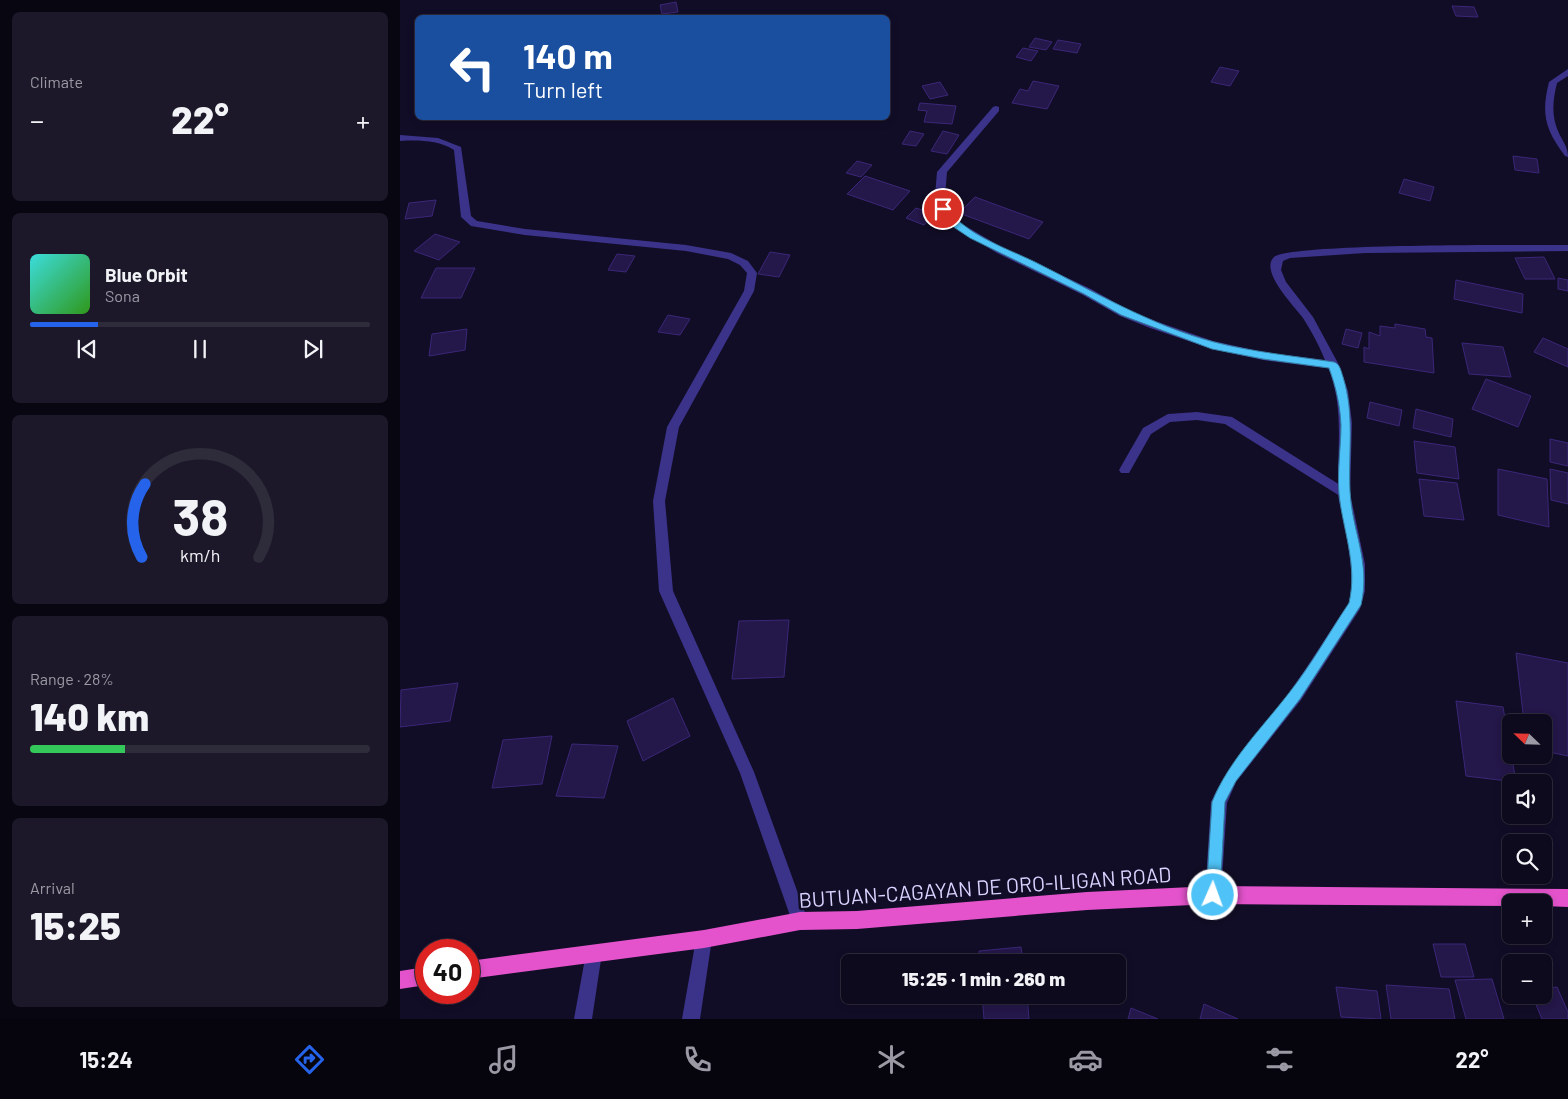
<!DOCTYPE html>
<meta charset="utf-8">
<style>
:root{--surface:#0e0a1d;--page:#1c182a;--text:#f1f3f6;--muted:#9b9aa4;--line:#2e2b3b;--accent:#2563eb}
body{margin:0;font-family:Barlow,sans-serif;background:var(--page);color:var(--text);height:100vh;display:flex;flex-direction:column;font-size:19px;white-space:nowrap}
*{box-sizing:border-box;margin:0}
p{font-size:16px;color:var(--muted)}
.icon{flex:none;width:28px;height:28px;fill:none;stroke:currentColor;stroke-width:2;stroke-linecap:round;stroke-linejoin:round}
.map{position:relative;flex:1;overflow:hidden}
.sheet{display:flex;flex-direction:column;gap:12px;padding:12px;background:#080610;width:400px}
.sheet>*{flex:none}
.guide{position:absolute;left:15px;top:15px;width:475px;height:105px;border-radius:8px;box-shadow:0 2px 8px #0003,0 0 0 1px var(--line);background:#1a4fa0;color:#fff;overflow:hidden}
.needle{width:32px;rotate:293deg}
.controls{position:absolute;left:1102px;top:714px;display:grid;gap:10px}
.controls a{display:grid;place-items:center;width:50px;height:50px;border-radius:8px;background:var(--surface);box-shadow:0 2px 8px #0003,0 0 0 1px var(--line);font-size:25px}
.speed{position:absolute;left:15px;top:939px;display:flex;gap:10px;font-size:25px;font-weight:700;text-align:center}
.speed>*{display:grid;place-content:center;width:65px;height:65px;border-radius:50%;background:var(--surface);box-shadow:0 2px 8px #0003,0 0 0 1px var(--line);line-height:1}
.speed .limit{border:8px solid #d22;background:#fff;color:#111}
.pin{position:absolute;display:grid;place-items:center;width:42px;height:42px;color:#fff;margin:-21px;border:2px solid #fff;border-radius:50%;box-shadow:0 1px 5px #0007}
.me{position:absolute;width:55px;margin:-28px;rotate:2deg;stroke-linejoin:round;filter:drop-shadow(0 0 4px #0008)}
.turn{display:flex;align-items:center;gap:18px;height:105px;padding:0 25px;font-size:22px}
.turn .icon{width:65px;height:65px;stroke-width:2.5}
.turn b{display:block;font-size:35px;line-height:42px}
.big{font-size:38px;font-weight:800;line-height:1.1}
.sheet .widget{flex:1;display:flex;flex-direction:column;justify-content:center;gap:8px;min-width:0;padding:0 18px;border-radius:8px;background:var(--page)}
.sheet .dial{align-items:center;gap:0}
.dial svg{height:130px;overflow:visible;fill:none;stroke:var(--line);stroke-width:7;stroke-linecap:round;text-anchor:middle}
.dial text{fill:var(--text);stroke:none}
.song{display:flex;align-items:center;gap:15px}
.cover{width:60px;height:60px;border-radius:8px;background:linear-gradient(135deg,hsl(180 70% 55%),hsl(110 70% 35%))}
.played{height:5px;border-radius:2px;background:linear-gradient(90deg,var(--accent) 20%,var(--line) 20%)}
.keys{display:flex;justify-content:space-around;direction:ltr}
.heat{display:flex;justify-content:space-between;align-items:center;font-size:28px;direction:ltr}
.charge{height:8px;border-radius:4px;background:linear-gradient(90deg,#34c759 28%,var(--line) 0)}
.trip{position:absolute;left:441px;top:954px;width:285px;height:50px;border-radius:8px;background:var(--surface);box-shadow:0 2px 8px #0003,0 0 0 1px var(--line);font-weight:800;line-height:50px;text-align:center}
.tab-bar{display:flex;height:80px;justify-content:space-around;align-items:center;background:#06040c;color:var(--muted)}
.tab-bar .icon{width:35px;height:35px}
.tab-bar .selected{color:var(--accent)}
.tab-bar b{font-size:22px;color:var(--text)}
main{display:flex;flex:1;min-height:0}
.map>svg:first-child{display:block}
</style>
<main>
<section class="sheet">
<div class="widget"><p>Climate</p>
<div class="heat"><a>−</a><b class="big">22°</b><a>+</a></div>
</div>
<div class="widget">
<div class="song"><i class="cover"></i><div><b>Blue Orbit</b><p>Sona</p></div></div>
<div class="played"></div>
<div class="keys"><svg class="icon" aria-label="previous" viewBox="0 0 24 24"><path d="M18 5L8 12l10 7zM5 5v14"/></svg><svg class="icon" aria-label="pause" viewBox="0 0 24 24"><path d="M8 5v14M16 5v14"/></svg><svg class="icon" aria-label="next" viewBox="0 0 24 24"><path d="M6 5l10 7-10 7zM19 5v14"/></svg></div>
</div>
<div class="widget dial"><svg viewBox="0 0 100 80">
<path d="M14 69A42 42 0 1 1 86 69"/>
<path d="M14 69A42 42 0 0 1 16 24" stroke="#2563eb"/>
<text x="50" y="56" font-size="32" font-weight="700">38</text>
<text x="50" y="72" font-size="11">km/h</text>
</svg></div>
<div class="widget"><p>Range · 28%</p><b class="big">140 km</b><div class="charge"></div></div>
<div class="widget"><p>Arrival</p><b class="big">15:25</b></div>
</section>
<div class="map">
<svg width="1168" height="1019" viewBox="0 0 1168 1019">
<rect width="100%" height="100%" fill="#120d27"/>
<path fill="#241749" stroke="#3b2778" d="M276,2L278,12L262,14L260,5Z
M1052,6L1074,7L1078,17L1056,16Z
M635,38L652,42L646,50L629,47Z
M658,40L681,44L677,53L653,49Z
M623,48L638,51L631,61L616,57Z
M820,67L839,71L830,86L811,82Z
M633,81L659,86L647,109L612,103L620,89L628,91Z
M540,82L548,95L530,99L522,86Z
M520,103L556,106L552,124L524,122L527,111L518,110Z
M510,131L524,134L516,146L502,144Z
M543,131L559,135L547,154L531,151Z
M1113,156L1137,159L1139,173L1115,170Z
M457,161L472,165L461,177L446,173Z
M465,176L510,191L493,210L447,194Z
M1004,179L1034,187L1030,201L999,193Z
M575,197L643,222L629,239L559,213Z
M36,200L32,216L5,219L9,203Z
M516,208L534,214L524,225L506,218Z
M35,234L60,242L39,260L14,251Z
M370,252L390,255L379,277L358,274Z
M217,254L235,256L226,272L208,270Z
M1144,257L1155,279H1125L1115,258Z
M36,268H75L61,298H21Z
M1158,278L1168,280V291L1158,289Z
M1056,280L1123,294L1122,313L1054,299Z
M268,315L290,319L280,335L258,332Z
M995,324L1025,329L1026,337L1032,338L1034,373L964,362V347L969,349V332L980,336V326L995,328Z
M67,329L65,350L29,356L32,334Z
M946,329L962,333L958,348L942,344Z
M1143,338L1168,349V367L1134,352Z
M1062,343L1103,347L1111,377L1069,374Z
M1086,379L1131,396L1118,427L1072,409Z
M970,402L1002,410L999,426L967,418Z
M1016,409L1053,419L1051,437L1013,428Z
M1150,439L1168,443V466L1150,462Z
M1014,441L1055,447L1059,479L1017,473Z
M1098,469L1147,479L1149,527L1098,515Z
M1150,469L1168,473V504L1151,500Z
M1019,479L1057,483L1064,520L1024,516Z
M389,620L384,677L332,679L339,621Z
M1116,653L1168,663V756L1144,751V722H1124Z
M58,683L50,721L0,727L1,690Z
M273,698L290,736L243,761L227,721Z
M1056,701L1103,707L1116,782L1066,776Z
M152,736L142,784L92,788L103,740Z
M172,744L218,746L204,798L156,796Z
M1033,944H1065L1074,977H1041Z
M621,947L623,962H580L579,951Z
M1092,979L1104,1019H1066L1055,980Z
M986,985L1049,989L1055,1019H991Z
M936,987L977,991L981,1019L941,1017Z
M1157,987L1168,1012V1019H1142L1132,995H1144V989Z
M582,995H627L629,1019H584Z
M804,1004L838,1019H800Z
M731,1008L758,1019H728Z"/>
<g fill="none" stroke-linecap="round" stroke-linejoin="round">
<path fill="#3b338a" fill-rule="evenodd" d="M797,412L832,417L948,490L950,493L948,496H940L825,424L797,420L770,422L751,434L729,473H721L719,470L743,428L768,414Z"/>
<path fill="#3b338a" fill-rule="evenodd" d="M596,106L599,107V111L547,172L545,196L548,209L555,220L605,249L691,289L728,310L758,322L813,341L863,352L933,361L939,365L937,368L933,369L863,360L812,349L750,328L720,316L683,295L597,253L549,224L538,209L535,196L537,172L593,107Z
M0,135L38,138L61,147L71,216L77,221L125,229L286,245L331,253L348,261L357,273L354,291L279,427L265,501L273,591L354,772L408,921L406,927L400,929L394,927L340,773L259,591L253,501L267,427L344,291L347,273L340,265L328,259L286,251L125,235L71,226L61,217L54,150C38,140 18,140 0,141Z
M304,931L310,933L312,939L300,1019H282L296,939L298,933Z
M194,945L200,947L202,953L192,1019H174L186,953L188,947Z"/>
<path fill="#3b338a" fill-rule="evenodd" d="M1168,69V76L1157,83C1153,99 1151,115 1158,131C1162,141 1168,146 1168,157L1165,156C1145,129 1141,114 1149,82Z
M1168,245V251L965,253L890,258L883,261L881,270L886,282L913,317L939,365L948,391L952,423L950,493L965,564V591L960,609L901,700L836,782L827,803L821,895L819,901L813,903L807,901L805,895L811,802C830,759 865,728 891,690C911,662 929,632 949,603C955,574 948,546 943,517C941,509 938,500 938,491C937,448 945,406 927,365C921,349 912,332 903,318C895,307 859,271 874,257C889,243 1131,245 1168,245Z"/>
<path fill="#e453cc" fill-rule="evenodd" d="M813,886L1168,889V907L1144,906V902H1111V906L813,904L687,910L457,929L400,930L304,948L69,979V961L304,930L400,912L457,911L687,892Z
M26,967V985L0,989V971Z"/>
</g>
<path fill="#4fc3f7" stroke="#337fa1" d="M543,206L546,207C566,235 604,247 635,262C693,291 750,325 814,342C853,352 894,356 934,362C940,364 941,371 943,377C955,415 948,453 950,491C952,532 971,562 961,605L900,699L836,781L825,802L820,895L818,900L813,903L808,900L806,895L812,802C829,760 862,728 889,693C911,665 929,633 949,603C958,565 943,531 939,494C937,471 941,447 941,425C940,405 936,387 929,368L863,359L812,349L721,315L684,294L570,238L549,224L539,209Z"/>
<g text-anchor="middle" stroke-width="5" stroke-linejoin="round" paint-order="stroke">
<g font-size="21" fill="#dad2ff" stroke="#120d27">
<text transform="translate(585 888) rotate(-4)" y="7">BUTUAN-CAGAYAN DE ORO-ILIGAN ROAD</text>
</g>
</g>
</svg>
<div class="controls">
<a><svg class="needle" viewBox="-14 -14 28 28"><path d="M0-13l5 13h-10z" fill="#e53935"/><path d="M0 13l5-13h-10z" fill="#9b9aa4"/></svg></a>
<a><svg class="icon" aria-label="sound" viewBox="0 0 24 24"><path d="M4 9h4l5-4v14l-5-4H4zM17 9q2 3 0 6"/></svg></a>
<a><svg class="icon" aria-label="search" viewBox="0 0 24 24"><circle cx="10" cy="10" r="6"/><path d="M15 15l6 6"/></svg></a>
<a>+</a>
<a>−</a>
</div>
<div class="speed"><div class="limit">40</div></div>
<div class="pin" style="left:543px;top:209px;background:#d93025"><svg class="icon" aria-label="arrive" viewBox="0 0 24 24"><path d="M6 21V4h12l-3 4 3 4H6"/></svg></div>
<svg class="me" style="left:813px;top:895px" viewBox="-20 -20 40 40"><circle r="17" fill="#4fc3f7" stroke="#fff" stroke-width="3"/><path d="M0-11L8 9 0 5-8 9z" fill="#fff"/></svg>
<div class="trip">15:25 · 1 min · 260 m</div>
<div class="guide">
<div class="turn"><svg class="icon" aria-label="left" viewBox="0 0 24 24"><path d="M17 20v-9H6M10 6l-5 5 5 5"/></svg><div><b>140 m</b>Turn left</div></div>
</div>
</div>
</main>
<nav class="tab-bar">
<b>15:24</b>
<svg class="icon selected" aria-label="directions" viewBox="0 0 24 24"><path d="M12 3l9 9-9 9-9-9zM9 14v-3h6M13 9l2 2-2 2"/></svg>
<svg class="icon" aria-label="music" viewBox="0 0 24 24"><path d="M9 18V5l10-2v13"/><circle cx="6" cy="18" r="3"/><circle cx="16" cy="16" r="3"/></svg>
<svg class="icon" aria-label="phone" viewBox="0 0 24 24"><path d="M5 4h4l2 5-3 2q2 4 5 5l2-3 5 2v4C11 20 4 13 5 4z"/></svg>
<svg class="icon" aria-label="climate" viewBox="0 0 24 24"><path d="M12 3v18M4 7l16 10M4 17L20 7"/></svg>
<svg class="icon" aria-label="car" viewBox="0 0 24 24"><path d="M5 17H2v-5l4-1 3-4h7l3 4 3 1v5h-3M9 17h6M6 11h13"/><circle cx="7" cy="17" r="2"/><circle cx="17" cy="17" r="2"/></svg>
<svg class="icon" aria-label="filters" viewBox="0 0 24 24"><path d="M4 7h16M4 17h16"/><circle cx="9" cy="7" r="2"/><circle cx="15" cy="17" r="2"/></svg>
<b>22°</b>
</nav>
